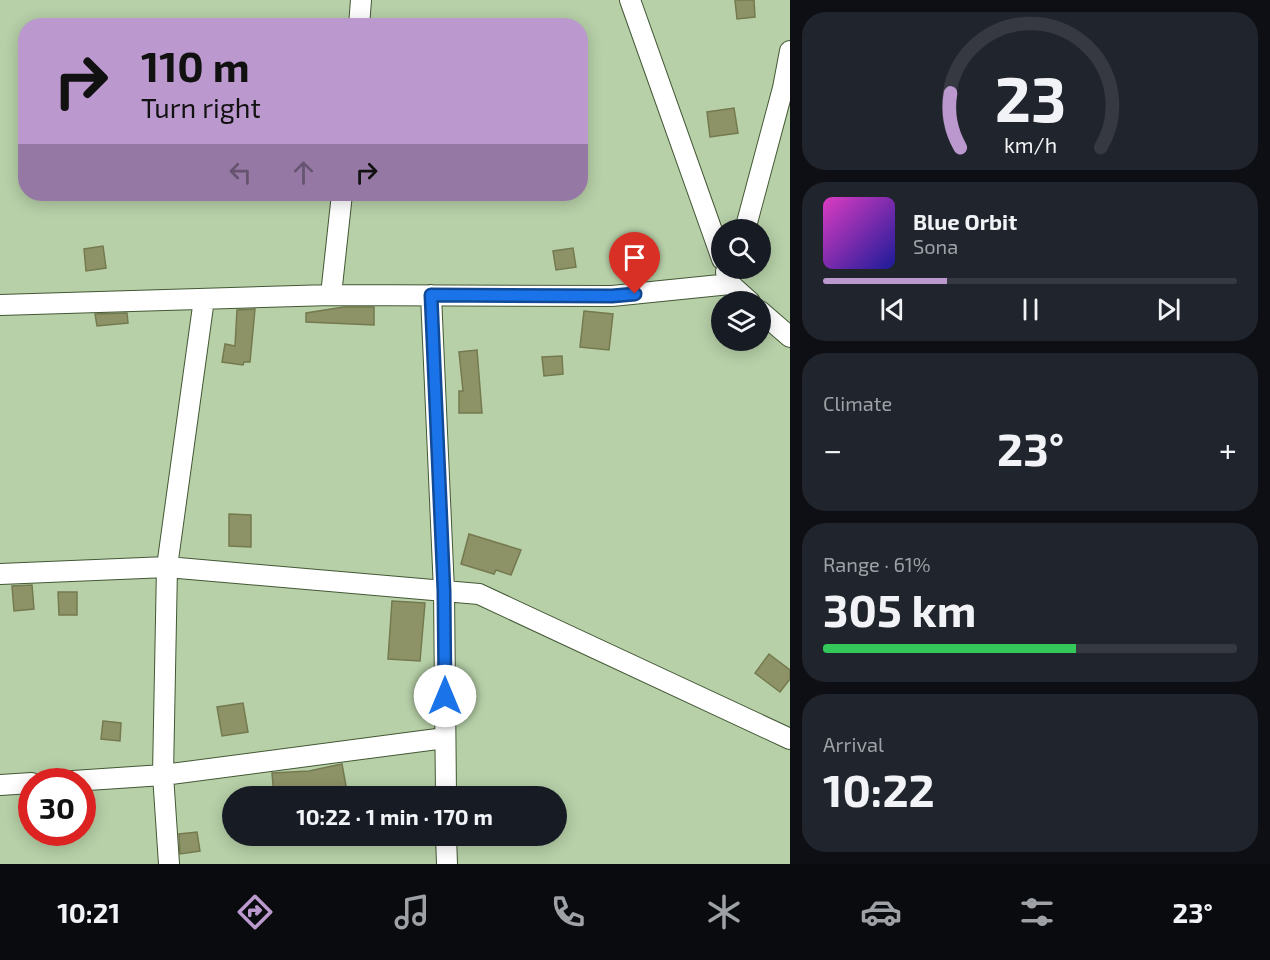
<!DOCTYPE html>
<meta charset="utf-8">
<style>
:root{--surface:#171b24;--page:#20242c;--text:#f1f3f6;--muted:#9ea1a6;--line:#363941;--accent:#bb98cd}
body{margin:0;font-family:"Exo 2",sans-serif;background:var(--page);color:var(--text);height:100vh;display:flex;flex-direction:column;font-size:22px;white-space:nowrap}
*{box-sizing:border-box;margin:0}
p{font-size:20px;color:var(--muted)}
.icon{flex:none;width:33px;height:33px;fill:none;stroke:currentColor;stroke-width:2;stroke-linecap:round;stroke-linejoin:round}
.map{position:relative;flex:1;overflow:hidden}
.panel{display:flex;flex-direction:column;gap:12px;padding:12px;background:#0d0f14;width:480px}
.panel>*{flex:none}
.hud{position:absolute;left:18px;top:18px;width:570px;height:183px;border-radius:24px;box-shadow:0 3px 15px #0003;background:#bb98cd;color:#111;overflow:hidden}
.controls{position:absolute;left:711px;top:219px;display:grid;gap:12px}
.controls a{display:grid;place-items:center;width:60px;height:60px;border-radius:50%;background:var(--surface);box-shadow:0 3px 15px #0003;font-size:30px}
.speed{position:absolute;left:18px;top:768px;display:flex;gap:12px;font-size:30px;font-weight:700;text-align:center}
.speed>*{display:grid;place-content:center;width:78px;height:78px;border-radius:50%;background:var(--surface);box-shadow:0 3px 15px #0003;line-height:1}
.speed .limit{border:9px solid #d22;background:#fff;color:#111}
.pin{position:absolute;display:grid;place-items:center;width:51px;height:51px;color:#fff;margin:-62px -26px;border-radius:50% 50% 50% 0;rotate:-45deg;box-shadow:0 0 6px #0007}
.pin .icon{rotate:45deg}
.me{position:absolute;width:66px;margin:-33px;rotate:0deg;stroke-linejoin:round;filter:drop-shadow(0 0 4px #0008)}
.turn{display:flex;align-items:center;gap:21px;height:126px;padding:0 24px;font-size:27px}
.turn .icon{width:78px;height:78px;stroke-width:2.5}
.turn b{display:block;font-size:42px;line-height:51px}
.lanes{display:flex;align-items:center;height:57px;padding:0 24px;background:#0003;justify-content:center;gap:30px;direction:ltr}
.lanes .off{opacity:.35}
.big{font-size:45px;font-weight:700;line-height:1.1}
.panel .card{flex:1;display:flex;flex-direction:column;justify-content:center;gap:9px;min-width:0;padding:0 21px;border-radius:24px;background:var(--page)}
.panel .dial{align-items:center;gap:0}
.dial svg{height:156px;overflow:visible;fill:none;stroke:var(--line);stroke-width:7;stroke-linecap:round;text-anchor:middle}
.dial text{fill:var(--text);stroke:none}
.song{display:flex;align-items:center;gap:18px}
.cover{width:72px;height:72px;border-radius:9px;background:linear-gradient(135deg,hsl(310 70% 55%),hsl(240 70% 35%))}
.played{height:6px;border-radius:3px;background:linear-gradient(90deg,var(--accent) 30%,var(--line) 30%)}
.keys{display:flex;justify-content:space-around;direction:ltr}
.heat{display:flex;justify-content:space-between;align-items:center;font-size:33px;direction:ltr}
.charge{height:9px;border-radius:4px;background:linear-gradient(90deg,#34c759 61%,var(--line) 0)}
.trip{position:absolute;left:222px;top:786px;width:345px;height:60px;border-radius:30px;background:var(--surface);box-shadow:0 3px 15px #0003;font-weight:700;line-height:60px;text-align:center}
.menu{display:flex;height:96px;justify-content:space-around;align-items:center;background:#090b0e;color:var(--muted)}
.menu .icon{width:42px;height:42px}
.menu .selected{color:var(--accent)}
.menu b{font-size:27px;color:var(--text)}
main{display:flex;flex:1;min-height:0}
.map>svg:first-child{display:block}
</style>
<main>
<div class="map">
<svg width="790" height="864" viewBox="0 0 790 864">
<rect width="100%" height="100%" fill="#b7d0a8"/>
<path fill="#8e9367" stroke="#75794f" stroke-width="1.5" d="M735,0H754L755,17L737,19Z
M734,108L738,133L710,137L707,112Z
M103,246L106,268L86,271L84,249Z
M573,248L576,267L556,270L553,251Z
M344,307H374V325L306,322V313Z
M255,309L250,362H244L243,365L222,362L225,344L235,346L237,310Z
M584,311L613,314L609,350L580,347Z
M127,313L128,323L97,326L95,314Z
M477,350L482,413H459V391H463L459,352Z
M562,356L563,374L544,376L542,357Z
M229,514L251,515V547L229,546Z
M469,534L521,550L511,575L496,570L494,574L461,564Z
M32,585L34,609L14,611L12,586Z
M58,592H77V615H59Z
M392,601L425,603L420,661L388,659Z
M769,654L790,670V679L780,692L755,673Z
M243,703L248,732L222,736L217,707Z
M103,721L121,723L120,741L101,739Z
M342,764L346,786L307,795L274,796L272,773L309,771Z
M197,832L200,851L180,854L179,834Z"/>
<g fill="none" stroke-linecap="round" stroke-linejoin="round">
<defs>
<path id="street" d="M630,0L722,259
M359,26L361,0
M745,230L783,88L790,51
M726,272L730,284L750,302
M331,295L342,194
M431,295L444,591L446,796
M0,305L331,295L612,296L730,284
M760,311L790,337
M0,574L167,567L479,594L790,739
M58,782L163,775L445,738
M0,785L32,783
M446,836L447,864
M169,864L163,775L167,567L204,299"/>
</defs>
<use href="#street" stroke="#435835" stroke-width="22"/>
<use href="#street" stroke="#fff" stroke-width="20"/>
</g>
<g fill="none" stroke-linecap="round" stroke-linejoin="round">
<defs>
<path id="route" d="M445,696L444,591L431,295L612,296L635,294"/>
</defs>
<use href="#route" stroke="#114b97" stroke-width="15"/>
<use href="#route" stroke="#1a73e8" stroke-width="10"/>
</g>
</svg>
<div class="controls">
<a><svg class="icon" aria-label="search" viewBox="0 0 24 24"><circle cx="10" cy="10" r="6"/><path d="M15 15l6 6"/></svg></a>
<a><svg class="icon" aria-label="layers" viewBox="0 0 24 24"><path d="M12 4l9 5-9 5-9-5zM3 14l9 5 9-5"/></svg></a>
</div>
<div class="speed"><div class="limit">30</div></div>
<div class="pin" style="left:635px;top:294px;background:#d93025"><svg class="icon" aria-label="arrive" viewBox="0 0 24 24"><path d="M6 21V4h12l-3 4 3 4H6"/></svg></div>
<svg class="me" style="left:445px;top:696px" viewBox="-20 -20 40 40"><circle r="19" fill="#fff"/><path d="M0-13L10 11 0 6-10 11z" fill="#1a73e8"/></svg>
<div class="trip">10:22 · 1 min · 170 m</div>
<div class="hud">
<div class="turn"><svg class="icon" aria-label="right" viewBox="0 0 24 24"><path d="M7 20v-9h11M14 6l5 5-5 5"/></svg><div><b>110 m</b>Turn right</div></div>
<div class="lanes"><svg class="icon off" aria-label="left" viewBox="0 0 24 24"><path d="M17 20v-9H6M10 6l-5 5 5 5"/></svg><svg class="icon off" aria-label="ahead" viewBox="0 0 24 24"><path d="M12 20V5M6 11l6-6 6 6"/></svg><svg class="icon" aria-label="right" viewBox="0 0 24 24"><path d="M7 20v-9h11M14 6l5 5-5 5"/></svg></div>
</div>
</div>
<section class="panel">
<div class="card dial"><svg viewBox="0 0 100 80">
<path d="M14 69A42 42 0 1 1 86 69"/>
<path d="M14 69A42 42 0 0 1 9 41" stroke="#bb98cd"/>
<text x="50" y="56" font-size="32" font-weight="700">23</text>
<text x="50" y="72" font-size="11">km/h</text>
</svg></div>
<div class="card">
<div class="song"><i class="cover"></i><div><b>Blue Orbit</b><p>Sona</p></div></div>
<div class="played"></div>
<div class="keys"><svg class="icon" aria-label="previous" viewBox="0 0 24 24"><path d="M18 5L8 12l10 7zM5 5v14"/></svg><svg class="icon" aria-label="pause" viewBox="0 0 24 24"><path d="M8 5v14M16 5v14"/></svg><svg class="icon" aria-label="next" viewBox="0 0 24 24"><path d="M6 5l10 7-10 7zM19 5v14"/></svg></div>
</div>
<div class="card"><p>Climate</p>
<div class="heat"><a>−</a><b class="big">23°</b><a>+</a></div>
</div>
<div class="card"><p>Range · 61%</p><b class="big">305 km</b><div class="charge"></div></div>
<div class="card"><p>Arrival</p><b class="big">10:22</b></div>
</section>
</main>
<nav class="menu">
<b>10:21</b>
<svg class="icon selected" aria-label="directions" viewBox="0 0 24 24"><path d="M12 3l9 9-9 9-9-9zM9 14v-3h6M13 9l2 2-2 2"/></svg>
<svg class="icon" aria-label="music" viewBox="0 0 24 24"><path d="M9 18V5l10-2v13"/><circle cx="6" cy="18" r="3"/><circle cx="16" cy="16" r="3"/></svg>
<svg class="icon" aria-label="phone" viewBox="0 0 24 24"><path d="M5 4h4l2 5-3 2q2 4 5 5l2-3 5 2v4C11 20 4 13 5 4z"/></svg>
<svg class="icon" aria-label="climate" viewBox="0 0 24 24"><path d="M12 3v18M4 7l16 10M4 17L20 7"/></svg>
<svg class="icon" aria-label="car" viewBox="0 0 24 24"><path d="M5 17H2v-5l4-1 3-4h7l3 4 3 1v5h-3M9 17h6M6 11h13"/><circle cx="7" cy="17" r="2"/><circle cx="17" cy="17" r="2"/></svg>
<svg class="icon" aria-label="filters" viewBox="0 0 24 24"><path d="M4 7h16M4 17h16"/><circle cx="9" cy="7" r="2"/><circle cx="15" cy="17" r="2"/></svg>
<b>23°</b>
</nav>
